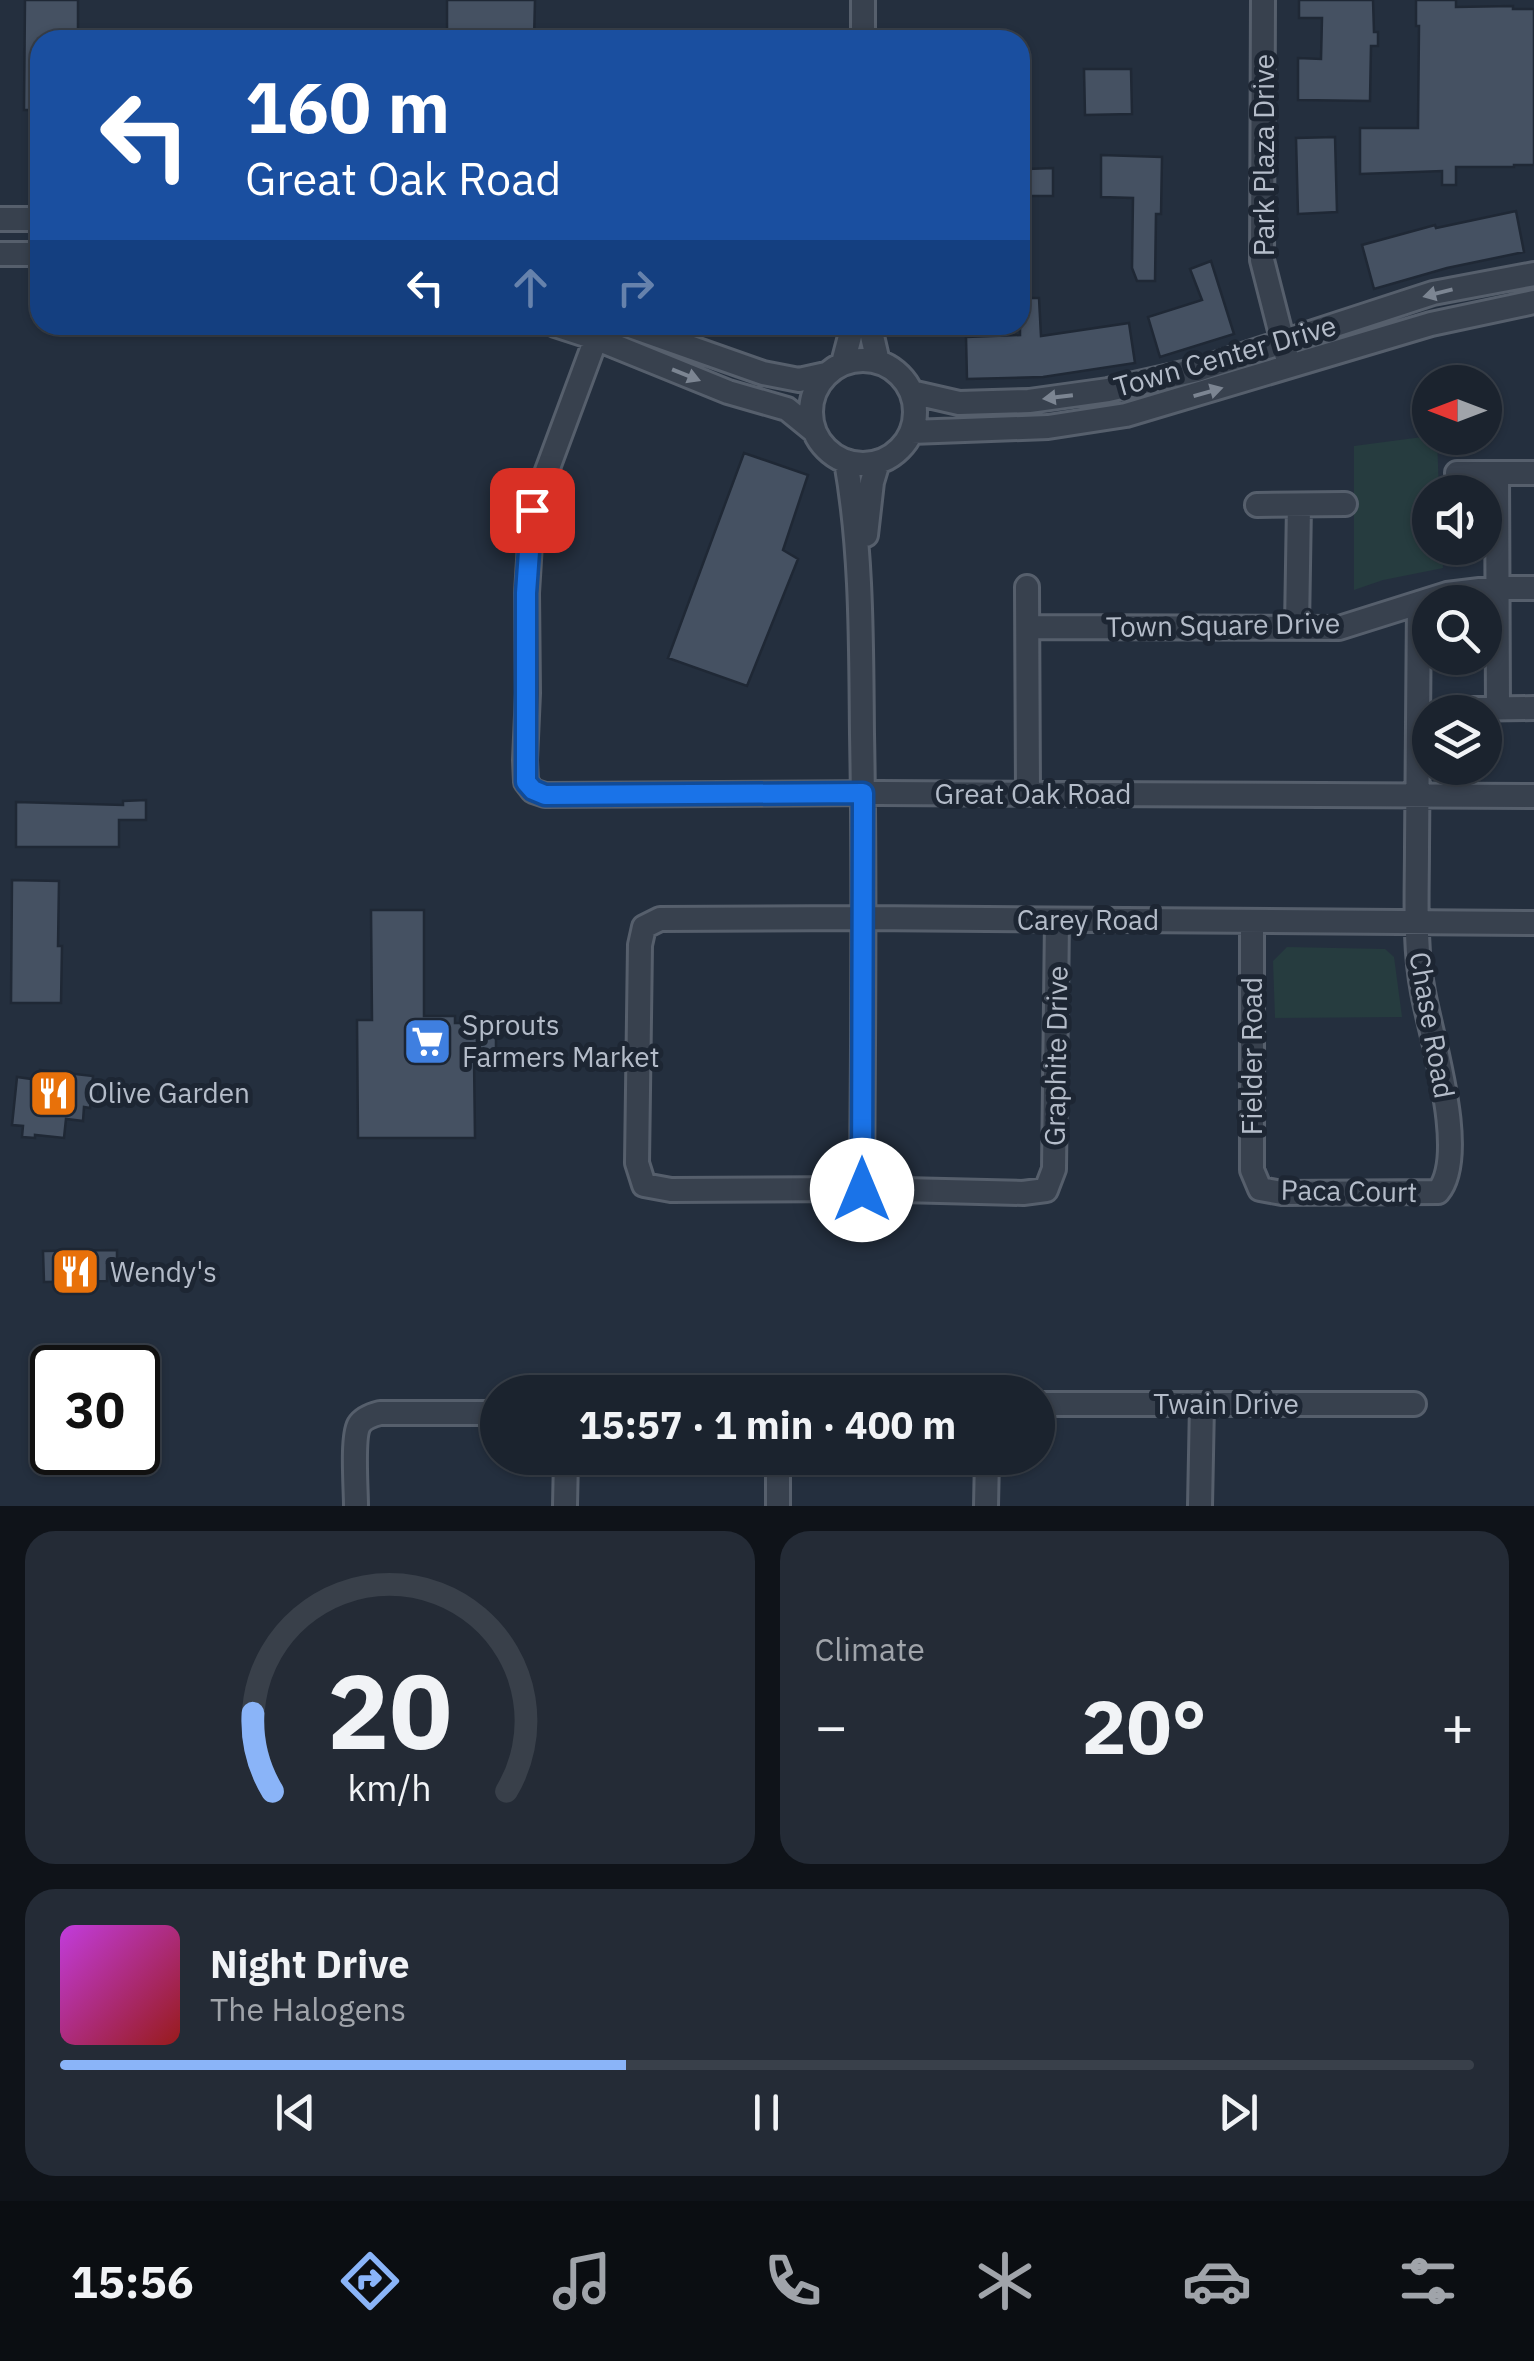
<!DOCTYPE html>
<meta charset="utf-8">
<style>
:root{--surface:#1b232e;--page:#242b36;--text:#f1f3f6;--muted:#a0a4aa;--line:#39404a;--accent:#8ab4f8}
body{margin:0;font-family:"IBM Plex Sans",sans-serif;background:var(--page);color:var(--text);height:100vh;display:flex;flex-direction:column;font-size:38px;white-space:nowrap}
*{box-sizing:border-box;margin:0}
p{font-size:32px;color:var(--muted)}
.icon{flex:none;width:55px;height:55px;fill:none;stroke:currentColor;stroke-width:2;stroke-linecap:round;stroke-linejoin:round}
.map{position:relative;height:1506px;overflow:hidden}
.details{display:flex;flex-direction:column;gap:25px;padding:25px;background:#0f1319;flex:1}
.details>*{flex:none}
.top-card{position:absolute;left:30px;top:30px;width:1000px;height:305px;border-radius:30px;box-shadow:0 2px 8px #0004,0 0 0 2px var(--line);background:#1a4fa0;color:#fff;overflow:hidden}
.needle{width:65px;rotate:270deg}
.tools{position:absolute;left:1412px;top:365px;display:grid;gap:20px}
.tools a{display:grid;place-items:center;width:90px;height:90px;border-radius:50%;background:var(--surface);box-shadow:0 2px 8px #0004,0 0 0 2px var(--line);font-size:50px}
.speed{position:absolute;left:30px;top:1345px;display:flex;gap:20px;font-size:50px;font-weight:700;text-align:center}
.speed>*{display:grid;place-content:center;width:130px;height:130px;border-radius:50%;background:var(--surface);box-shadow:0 2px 8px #0004,0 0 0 2px var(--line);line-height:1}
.speed .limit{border:5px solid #111;border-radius:15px;background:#fff;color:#111}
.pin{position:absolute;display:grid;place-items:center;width:85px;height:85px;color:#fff;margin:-42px;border-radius:20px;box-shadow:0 5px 15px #0006}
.me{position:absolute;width:110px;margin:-55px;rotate:0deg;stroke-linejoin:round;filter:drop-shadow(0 0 8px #0008)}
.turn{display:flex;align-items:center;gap:35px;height:210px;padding:0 50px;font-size:45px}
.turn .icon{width:130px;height:130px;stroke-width:2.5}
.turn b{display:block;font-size:70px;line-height:85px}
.lanes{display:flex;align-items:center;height:95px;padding:0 50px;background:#0003;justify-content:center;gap:50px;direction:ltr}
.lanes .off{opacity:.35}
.big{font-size:75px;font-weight:700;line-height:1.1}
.details .card{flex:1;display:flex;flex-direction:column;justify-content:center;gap:15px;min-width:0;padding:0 35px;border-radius:30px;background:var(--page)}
.details .dial{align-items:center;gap:0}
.dial svg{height:260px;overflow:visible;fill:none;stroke:var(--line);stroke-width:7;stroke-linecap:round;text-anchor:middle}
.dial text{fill:var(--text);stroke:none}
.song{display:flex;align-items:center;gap:30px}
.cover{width:120px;height:120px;border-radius:15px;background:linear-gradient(135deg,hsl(290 70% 55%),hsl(0 70% 35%))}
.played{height:10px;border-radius:5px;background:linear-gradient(90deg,var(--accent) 40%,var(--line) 40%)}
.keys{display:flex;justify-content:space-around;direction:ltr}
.heat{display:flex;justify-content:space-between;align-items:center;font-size:55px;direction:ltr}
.details .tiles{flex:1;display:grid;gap:25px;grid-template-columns:1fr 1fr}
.card:last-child{grid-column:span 2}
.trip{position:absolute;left:480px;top:1375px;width:575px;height:100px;border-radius:50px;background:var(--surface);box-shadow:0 2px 8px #0004,0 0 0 2px var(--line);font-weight:700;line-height:100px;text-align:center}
.menu{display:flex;height:160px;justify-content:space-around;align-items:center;background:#0b0e12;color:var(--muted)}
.menu .icon{width:70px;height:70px}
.menu .on{color:var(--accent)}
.menu b{font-size:45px;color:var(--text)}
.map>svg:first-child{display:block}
</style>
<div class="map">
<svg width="1534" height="1506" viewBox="0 0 1534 1506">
<rect width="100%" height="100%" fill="#242f3e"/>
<path fill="#263c3f" d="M1430,436L1437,438L1439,492H1430V548H1442L1443,568L1383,580L1354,590V446Z
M1287,947L1385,949L1394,957L1402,1017L1275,1018L1273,961Z"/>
<path fill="#455162" stroke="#1f2835" stroke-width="2.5" d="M25,0H78V40H40V110H24Z
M447,0H535L534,40H447Z
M1299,0H1373L1374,32H1378V46H1371L1370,101L1298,100V58L1321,59L1322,18H1299Z
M1416,0H1456V7L1513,6V9H1534V165H1514V167H1456V185H1442V171L1360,174V128H1418L1419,26H1416Z
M1084,69H1131L1132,114L1085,115Z
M1335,137L1337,212L1298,214L1296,138Z
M1101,155L1162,157L1161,214H1156L1155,281H1137L1132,268L1133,198L1101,197Z
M1053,168V196H1027V169Z
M1516,211L1524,252L1447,268L1374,289L1362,245L1435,225L1436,228Z
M1211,261L1234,334L1160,357L1148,317L1202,300L1190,269Z
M1020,298H1039L1041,336L1129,323L1135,363L1043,377L967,379L966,337L1020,335Z
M744,453L808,475L783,550L798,559L747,686L668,658Z
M146,800V820H119V847H16V802L123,805V801Z
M12,880L59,881L58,946H62L61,1003H11Z
M371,910H424V1016H455V1023H496V1058H474L475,1138H358L357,1020H372Z
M40,1070L93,1076L90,1108L84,1107L83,1121L66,1119L64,1138L35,1135V1138L22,1137L23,1126L12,1125L17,1077L39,1080Z
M117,1250V1263L107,1264V1281L44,1282L43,1251Z"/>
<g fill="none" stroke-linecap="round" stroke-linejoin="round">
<defs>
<path id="minor" d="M1263,0L1262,260L1286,354
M863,40V0
M0,219H40
M0,254H40
M555,325L595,338L728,392L787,409L814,431
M601,325L532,511L527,593L528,693L525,760L526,782L533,791L545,795L879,793L1534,796
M627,325L763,373L799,380L826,374
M871,325L872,336L878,362
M811 412a52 52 0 1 1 104 0a52 52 0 1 1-104 0Z
M843,363L853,325
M911,392L959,403L1029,401L1108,390L1197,370L1433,293L1534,274
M911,432L1048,427L1126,415L1431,324L1534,302
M846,461C862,551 861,643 862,734C865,886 863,1038 862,1189
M1457,473H1534
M1497,473L1498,708
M1257,505L1345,504
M866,535L872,482L878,462
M1027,587L1028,794
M1028,627L1339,628L1447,594L1496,588H1534
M1297,627L1299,505
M1456,709L1534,708
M1057,920L1054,1169L1046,1190L1023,1193L862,1189L671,1190L644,1185L637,1163L640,945L644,927L660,919L863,918L1534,923
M1252,921V1170L1260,1189L1282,1193L1438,1192C1469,1155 1431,1037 1423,992C1414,945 1417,895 1417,847C1417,766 1419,684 1419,603
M1038,1404H1414
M356,1506C356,1489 352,1438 359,1425C363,1418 372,1415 380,1413H498
M565,1506L566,1458
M778,1506V1458
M986,1506L987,1458
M1200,1506L1202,1404"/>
</defs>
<use href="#minor" stroke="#565f6c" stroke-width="28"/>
<use href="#minor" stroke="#38414e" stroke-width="22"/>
</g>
<defs><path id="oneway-solid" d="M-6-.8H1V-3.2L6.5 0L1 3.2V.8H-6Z" transform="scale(2.5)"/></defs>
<g fill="#7c8592">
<use href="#oneway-solid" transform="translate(1438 293) rotate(166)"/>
<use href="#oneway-solid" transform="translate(686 375) rotate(22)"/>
<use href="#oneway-solid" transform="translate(1208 392) rotate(-16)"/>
<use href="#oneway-solid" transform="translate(1058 397) rotate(173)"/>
</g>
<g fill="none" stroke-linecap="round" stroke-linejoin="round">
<defs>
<path id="route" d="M532,510L526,593V782L533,790L545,795L863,793L862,1190"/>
</defs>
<use href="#route" stroke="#114b97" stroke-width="25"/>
<use href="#route" stroke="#1a73e8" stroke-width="18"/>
</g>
<defs>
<symbol id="supermarket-square" viewBox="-11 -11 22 22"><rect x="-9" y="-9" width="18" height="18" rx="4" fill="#3f7fe0" stroke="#1d2633"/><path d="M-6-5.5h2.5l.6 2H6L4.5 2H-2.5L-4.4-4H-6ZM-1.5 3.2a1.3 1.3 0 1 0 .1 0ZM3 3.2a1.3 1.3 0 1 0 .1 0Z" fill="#fff"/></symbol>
<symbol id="restaurant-square" viewBox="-11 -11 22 22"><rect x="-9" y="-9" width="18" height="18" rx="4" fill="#e8710a" stroke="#1d2633"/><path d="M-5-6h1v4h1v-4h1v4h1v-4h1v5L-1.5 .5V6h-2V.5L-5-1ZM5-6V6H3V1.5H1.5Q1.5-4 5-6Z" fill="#fff"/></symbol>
</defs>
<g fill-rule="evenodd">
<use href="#supermarket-square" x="400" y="1014" width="55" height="55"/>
<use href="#restaurant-square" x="26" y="1066" width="55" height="55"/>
<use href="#restaurant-square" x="48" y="1244" width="55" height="55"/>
</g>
<g text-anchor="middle" stroke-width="10" stroke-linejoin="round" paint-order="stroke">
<g font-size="28" fill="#b4bcc9" stroke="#1d2633">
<text transform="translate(1264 155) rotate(-90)" y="10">Park Plaza Drive</text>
<text transform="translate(1225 356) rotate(-16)" y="10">Town Center Drive</text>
<text transform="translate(1223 625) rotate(-1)" y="10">Town Square Drive</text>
<text x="1033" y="804">Great Oak Road</text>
<text x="1088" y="930">Carey Road</text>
<text transform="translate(1432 1025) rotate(80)" y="10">Chase Road</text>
<text transform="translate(1056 1056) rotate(-89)" y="10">Graphite Drive</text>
<text transform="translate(1252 1056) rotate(-90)" y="10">Fielder Road</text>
<text transform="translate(1349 1191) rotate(1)" y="10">Paca Court</text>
<text x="1226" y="1414">Twain Drive</text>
</g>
<g font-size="28" fill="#b4bcc9" stroke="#1d2633" text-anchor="start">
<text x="462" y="1035">Sprouts<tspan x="462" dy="32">Farmers Market</tspan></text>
<text x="88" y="1103">Olive Garden</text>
<text x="110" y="1282">Wendy's</text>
</g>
</g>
</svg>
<div class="tools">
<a><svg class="needle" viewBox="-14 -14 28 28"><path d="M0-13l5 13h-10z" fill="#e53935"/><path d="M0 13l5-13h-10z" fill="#a0a4aa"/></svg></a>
<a><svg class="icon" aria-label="sound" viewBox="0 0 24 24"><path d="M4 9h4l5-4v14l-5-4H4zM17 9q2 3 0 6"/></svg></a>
<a><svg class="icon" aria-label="search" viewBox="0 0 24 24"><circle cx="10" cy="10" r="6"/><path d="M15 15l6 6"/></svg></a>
<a><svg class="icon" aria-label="layers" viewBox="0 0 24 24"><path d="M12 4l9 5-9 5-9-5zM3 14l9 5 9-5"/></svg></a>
</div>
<div class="speed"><div class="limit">30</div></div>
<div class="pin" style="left:532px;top:510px;background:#d93025"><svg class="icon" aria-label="arrive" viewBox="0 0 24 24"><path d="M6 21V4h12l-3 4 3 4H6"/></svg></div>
<svg class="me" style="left:862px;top:1190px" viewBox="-20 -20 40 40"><circle r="19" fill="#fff"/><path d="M0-13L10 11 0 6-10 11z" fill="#1a73e8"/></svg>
<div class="trip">15:57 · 1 min · 400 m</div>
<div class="top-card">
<div class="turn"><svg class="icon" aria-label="left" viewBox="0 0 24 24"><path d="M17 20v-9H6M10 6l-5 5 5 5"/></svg><div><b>160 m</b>Great Oak Road</div></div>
<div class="lanes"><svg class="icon" aria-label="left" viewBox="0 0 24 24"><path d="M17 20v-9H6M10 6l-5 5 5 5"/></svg><svg class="icon off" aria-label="ahead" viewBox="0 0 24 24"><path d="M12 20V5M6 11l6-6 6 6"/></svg><svg class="icon off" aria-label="right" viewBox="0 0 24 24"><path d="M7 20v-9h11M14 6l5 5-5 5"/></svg></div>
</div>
</div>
<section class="details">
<div class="tiles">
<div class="card dial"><svg viewBox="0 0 100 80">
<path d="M14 69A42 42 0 1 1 86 69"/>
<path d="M14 69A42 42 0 0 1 8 45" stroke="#8ab4f8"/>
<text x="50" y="56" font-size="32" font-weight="700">20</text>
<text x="50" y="72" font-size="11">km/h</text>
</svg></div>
<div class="card"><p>Climate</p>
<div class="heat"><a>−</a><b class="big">20°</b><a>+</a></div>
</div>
<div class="card">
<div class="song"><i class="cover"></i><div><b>Night Drive</b><p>The Halogens</p></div></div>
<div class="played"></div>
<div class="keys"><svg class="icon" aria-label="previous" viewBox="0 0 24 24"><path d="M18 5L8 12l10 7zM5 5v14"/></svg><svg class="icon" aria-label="pause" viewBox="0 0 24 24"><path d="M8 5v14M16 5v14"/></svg><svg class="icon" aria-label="next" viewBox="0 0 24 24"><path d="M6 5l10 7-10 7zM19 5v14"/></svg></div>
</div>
</div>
</section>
<nav class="menu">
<b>15:56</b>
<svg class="icon on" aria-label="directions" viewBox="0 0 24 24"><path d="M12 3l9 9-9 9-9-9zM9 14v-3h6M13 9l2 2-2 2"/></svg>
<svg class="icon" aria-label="music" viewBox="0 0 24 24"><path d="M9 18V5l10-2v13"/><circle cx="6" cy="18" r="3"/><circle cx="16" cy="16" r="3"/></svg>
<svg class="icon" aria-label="phone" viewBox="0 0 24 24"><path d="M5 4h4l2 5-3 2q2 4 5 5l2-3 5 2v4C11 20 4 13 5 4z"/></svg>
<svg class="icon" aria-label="climate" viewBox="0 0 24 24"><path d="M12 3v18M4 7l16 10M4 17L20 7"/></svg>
<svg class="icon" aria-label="car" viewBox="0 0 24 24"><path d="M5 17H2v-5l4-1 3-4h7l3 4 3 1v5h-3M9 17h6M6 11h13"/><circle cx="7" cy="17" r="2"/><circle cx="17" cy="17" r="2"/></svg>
<svg class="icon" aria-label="filters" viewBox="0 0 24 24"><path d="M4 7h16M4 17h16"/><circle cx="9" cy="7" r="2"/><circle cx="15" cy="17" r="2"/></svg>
</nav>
